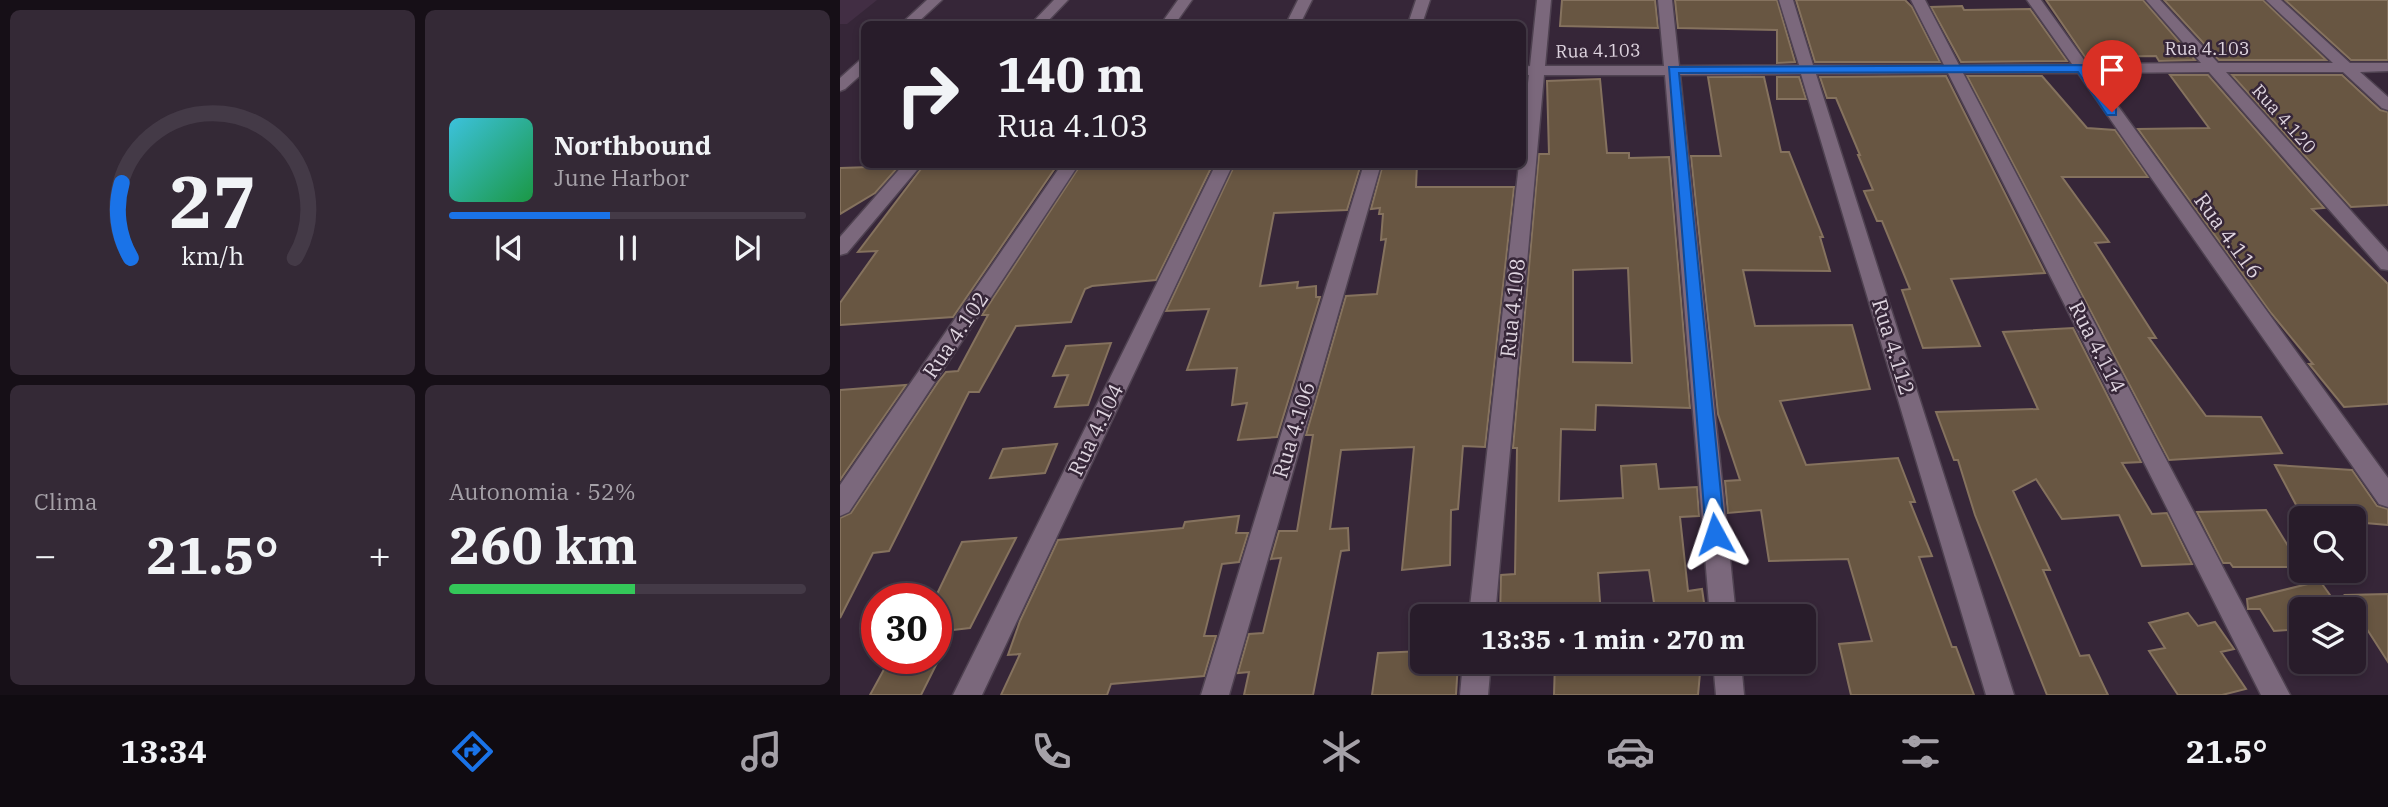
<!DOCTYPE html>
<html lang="pt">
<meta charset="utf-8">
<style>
:root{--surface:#281c2a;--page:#342936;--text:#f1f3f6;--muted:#a5a1a8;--line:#443a47;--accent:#1a73e8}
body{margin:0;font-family:"IBM Plex Serif",serif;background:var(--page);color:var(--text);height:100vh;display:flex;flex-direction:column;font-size:26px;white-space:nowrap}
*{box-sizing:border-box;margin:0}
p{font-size:23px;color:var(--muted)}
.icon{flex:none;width:38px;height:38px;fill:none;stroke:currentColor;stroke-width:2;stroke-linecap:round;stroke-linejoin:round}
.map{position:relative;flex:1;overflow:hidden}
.sheet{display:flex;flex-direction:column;gap:10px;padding:10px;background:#160f17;width:840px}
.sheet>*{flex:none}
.top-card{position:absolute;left:21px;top:21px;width:665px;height:147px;border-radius:10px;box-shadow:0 4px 10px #0003,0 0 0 2px var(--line);background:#281c2a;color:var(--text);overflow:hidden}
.buttons{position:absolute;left:1449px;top:506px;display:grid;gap:14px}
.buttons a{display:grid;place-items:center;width:77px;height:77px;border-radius:10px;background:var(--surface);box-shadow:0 4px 10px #0003,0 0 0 2px var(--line);font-size:35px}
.speed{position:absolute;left:21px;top:583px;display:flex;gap:14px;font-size:35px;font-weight:700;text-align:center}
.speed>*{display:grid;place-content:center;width:91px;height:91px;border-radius:50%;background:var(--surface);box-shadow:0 4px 10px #0003,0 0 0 2px var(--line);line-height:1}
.speed .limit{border:10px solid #d22;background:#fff;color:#111}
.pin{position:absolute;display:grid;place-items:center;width:60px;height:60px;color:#fff;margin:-72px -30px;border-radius:50% 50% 50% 0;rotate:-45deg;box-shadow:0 0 7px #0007}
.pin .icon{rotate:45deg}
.me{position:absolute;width:77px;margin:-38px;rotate:355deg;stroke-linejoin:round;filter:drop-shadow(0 0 5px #0008)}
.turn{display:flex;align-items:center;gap:24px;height:147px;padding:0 21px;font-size:32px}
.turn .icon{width:91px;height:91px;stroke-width:2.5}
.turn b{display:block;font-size:49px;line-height:60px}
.big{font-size:52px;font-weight:700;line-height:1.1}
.sheet .card{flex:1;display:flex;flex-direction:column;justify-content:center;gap:10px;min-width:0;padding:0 24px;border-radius:10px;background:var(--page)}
.sheet .dial{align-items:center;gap:0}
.dial svg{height:182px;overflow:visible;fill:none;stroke:var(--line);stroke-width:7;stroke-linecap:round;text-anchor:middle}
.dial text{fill:var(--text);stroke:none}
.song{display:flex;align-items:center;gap:21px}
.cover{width:84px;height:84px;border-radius:10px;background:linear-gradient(135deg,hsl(190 70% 55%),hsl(140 70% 35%))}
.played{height:7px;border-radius:4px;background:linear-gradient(90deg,var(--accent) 45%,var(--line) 45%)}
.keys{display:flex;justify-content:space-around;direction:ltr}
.heat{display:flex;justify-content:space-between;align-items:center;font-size:38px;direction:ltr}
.charge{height:10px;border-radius:5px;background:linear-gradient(90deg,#34c759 52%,var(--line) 0)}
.sheet .tiles{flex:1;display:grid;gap:10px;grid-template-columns:repeat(2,1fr)}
.trip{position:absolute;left:570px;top:604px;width:406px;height:70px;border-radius:10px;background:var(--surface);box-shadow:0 4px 10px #0003,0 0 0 2px var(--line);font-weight:700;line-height:70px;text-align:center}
.dock{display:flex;height:112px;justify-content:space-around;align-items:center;background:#100b11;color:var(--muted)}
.dock .icon{width:49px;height:49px}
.dock .on{color:var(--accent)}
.dock b{font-size:32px;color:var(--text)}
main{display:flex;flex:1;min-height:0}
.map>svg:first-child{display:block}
</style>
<main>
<section class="sheet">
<div class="tiles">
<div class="card dial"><svg viewBox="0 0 100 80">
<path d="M14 69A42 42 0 1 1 86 69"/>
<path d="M14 69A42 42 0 0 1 10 36" stroke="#1a73e8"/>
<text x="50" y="56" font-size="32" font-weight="700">27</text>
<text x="50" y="72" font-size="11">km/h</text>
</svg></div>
<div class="card">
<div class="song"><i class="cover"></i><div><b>Northbound</b><p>June Harbor</p></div></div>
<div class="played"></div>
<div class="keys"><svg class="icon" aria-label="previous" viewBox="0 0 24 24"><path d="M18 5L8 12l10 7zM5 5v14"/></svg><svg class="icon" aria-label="pause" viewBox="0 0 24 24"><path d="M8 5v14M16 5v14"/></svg><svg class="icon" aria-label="next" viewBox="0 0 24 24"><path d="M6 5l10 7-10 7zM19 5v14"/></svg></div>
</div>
<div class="card"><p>Clima</p>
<div class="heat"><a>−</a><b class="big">21.5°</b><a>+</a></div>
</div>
<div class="card"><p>Autonomia · 52%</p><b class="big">260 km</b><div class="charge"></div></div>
</div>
</section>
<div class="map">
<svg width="1548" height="695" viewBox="0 0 1548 695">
<rect width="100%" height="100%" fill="#362638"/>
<path fill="#422e44" d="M0,0H37L7,24H0Z"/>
<path fill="#685642" stroke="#85725e" stroke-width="2" fill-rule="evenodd" d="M722,0H815L818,28L720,26Z
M835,0H937L955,62L937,63V30L838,28Z
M956,0H1065L1072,7L1100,62H975Z
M1206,0H1303L1355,60L1319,61L1316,56L1245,57Z
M1324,0H1423L1486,60H1379Z
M1445,0H1548V60H1511Z
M1122,6L1124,10L1190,9L1227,61L1121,62L1091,7Z
M1330,75H1368L1484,208L1472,209L1548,284V404L1504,407L1469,364H1473L1431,313L1298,129L1369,128Z
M1392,75H1502L1540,110L1548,112V205L1511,207Z
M1106,76L1205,273L1111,279L1140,346L1083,348L1062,290L1070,289L1042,221H1037L1024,191L1033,190L1018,155H1020L996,98H987L980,77Z
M1127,76H1202L1247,128L1275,130L1308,177H1222L1269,242L1255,243L1316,338H1309L1366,416L1421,417L1442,453L1329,460Z
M868,77H924L941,152H949L983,237H980L990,271L903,270L915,326L1012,325L1030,389L940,401L966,465L1058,458L1075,502H1070L1092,556L1079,557L1112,647H1116L1134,695H1011L999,644L1032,641L1008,559L929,561L921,510L888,513L885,481L900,480L878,414L851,156H881Z
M937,77H959L966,99H937Z
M760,79L767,153H789V158L829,157L850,408L756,405L755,430L721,429L719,501L783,498L781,466L816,464L819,489L857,487L859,516L840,517L848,591L862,589L866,616H816L809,570L758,573L761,616H660L661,575L675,574L677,448H673L699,154H709L707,81ZM788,268L792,363L733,362V270Z
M218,164L113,317L0,325V303L37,251L18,252L84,165Z
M241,164H275L273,169L373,164L316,280L252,286L245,289L231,322L176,326L139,392H129L49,551L33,553L0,618V518L11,513L98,382L106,372L118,371L148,315H142Z
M395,164H521L507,210L434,213L420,286L458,282L457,288L476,286V297H480L437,437L398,440L407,403L392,405L397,368L347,370L369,309L326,311Z
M543,164H577L576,187H674L645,447L623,446L618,509L611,510L610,565L562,570L574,447L501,450L490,529L508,528L509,550L501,551L473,695H404L409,672L398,673L409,634L423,633L441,558L431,559L439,531H457L473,435H466L506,296L537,294L546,239L541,240L543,214H539L540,208L531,209Z
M59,166L35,193L0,214V168Z
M1233,328L1301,462L1282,463L1312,514L1327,513L1352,564L1302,566L1279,515L1222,519L1196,479L1173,491L1210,570H1203L1240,656L1249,655L1268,695H1207L1135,515L1118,460H1114L1096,412L1198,409L1163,332Z
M271,343L248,405L215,407L228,375L213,376L226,346Z
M66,385L0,480V390Z
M217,444L205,473L150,478L163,449Z
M1435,465L1512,470L1537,506L1548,509V525L1514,522V518H1463Z
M1426,510L1461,567H1393L1390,563H1383L1357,512Z
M399,516L396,533H408L399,562L382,564L364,636H376L364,676L271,684L267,695H161L180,654L168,655L180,621L218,540L343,528L345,522Z
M176,538L130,628L96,632V596L122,542Z
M1480,581L1500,609H1461V629L1434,631L1420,609H1408L1407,599Z
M1548,594V662L1505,595Z
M1348,613L1358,626L1375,622L1394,649L1381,652L1406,689L1382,695H1338L1309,651L1325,648L1309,623Z
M583,651V662H618L616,695H532L538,653Z
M98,661L81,695H30L48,662Z
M715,662H861L858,695H714Z"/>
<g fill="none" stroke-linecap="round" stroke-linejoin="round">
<defs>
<path id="minor" d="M87,0H102L76,24H61Z
M214,0H228L205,24H191Z
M338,0H352L335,24H321Z
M458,0H472L460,24H446Z
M576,0H590L582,24H568Z
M697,0H711L705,66H824L818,0H832L839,66L959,65L939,0H953L973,65H1104L1071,0H1085L1119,65L1232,64L1187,0H1201L1247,64L1361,63L1306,0H1320L1378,63H1493L1426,0H1441L1510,63H1548V71L1520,72L1548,97V110L1542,108L1503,72H1386L1548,252V270L1541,269L1369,72L1254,73L1548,478V507L1539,504L1238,73H1123L1450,695H1421L1108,73L976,74L1174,695H1146L961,74L840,75L896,616H870L825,75H704L655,616H629L679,164H682V133L689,75H682V67L690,66Z
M24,60V72L5,89L0,91V78L19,61Z
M64,164H82L7,253L0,255V237Z
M222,164H239L9,512L0,516V485Z
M376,164H393L142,695H113Z
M524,164H541L389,695H361Z
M623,662H651L648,695H620Z
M873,662H901L904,695H876Z"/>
</defs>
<use href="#minor" stroke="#4f4251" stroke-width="3"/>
<use href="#minor" fill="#7b687c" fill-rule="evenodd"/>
</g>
<path fill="#1a73e8" stroke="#114b97" stroke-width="2" d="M1242,65L1246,66L1276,109V115H1267L1238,72L839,73L885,534L882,540L875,542L868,540L866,534L829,67Z"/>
<g text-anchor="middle" stroke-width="5" stroke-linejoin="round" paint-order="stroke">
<g font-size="18" fill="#ded4df" stroke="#362638">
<text x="1367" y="55">Rua 4.103</text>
<text transform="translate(758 51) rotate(-1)" y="6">Rua 4.103</text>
<text transform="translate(1444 119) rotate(48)" y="6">Rua 4.120</text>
</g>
<g font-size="21" fill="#ded4df" stroke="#362638">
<text transform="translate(1388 236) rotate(54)" y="7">Rua 4.116</text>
<text transform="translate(673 308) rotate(-84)" y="7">Rua 4.108</text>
<text transform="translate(116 335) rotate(-56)" y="7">Rua 4.102</text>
<text transform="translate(1053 347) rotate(73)" y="7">Rua 4.112</text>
<text transform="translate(1257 347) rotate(63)" y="7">Rua 4.114</text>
<text transform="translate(256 430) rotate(-64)" y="7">Rua 4.104</text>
<text transform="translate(454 430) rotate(-73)" y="7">Rua 4.106</text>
</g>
</g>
</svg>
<div class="buttons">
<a><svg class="icon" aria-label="search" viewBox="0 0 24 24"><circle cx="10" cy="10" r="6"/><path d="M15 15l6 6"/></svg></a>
<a><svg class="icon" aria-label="layers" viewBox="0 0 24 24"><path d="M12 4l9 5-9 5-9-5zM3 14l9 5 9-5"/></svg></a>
</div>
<div class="speed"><div class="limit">30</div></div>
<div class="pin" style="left:1272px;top:112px;background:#d93025"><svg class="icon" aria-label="arrive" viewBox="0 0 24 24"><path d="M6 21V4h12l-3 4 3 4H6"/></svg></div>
<svg class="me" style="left:875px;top:534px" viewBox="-20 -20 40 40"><path d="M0-17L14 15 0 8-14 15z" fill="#1a73e8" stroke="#fff" stroke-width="4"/></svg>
<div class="trip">13:35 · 1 min · 270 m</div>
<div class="top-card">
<div class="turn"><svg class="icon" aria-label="right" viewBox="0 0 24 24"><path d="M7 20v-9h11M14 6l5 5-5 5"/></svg><div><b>140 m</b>Rua 4.103</div></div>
</div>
</div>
</main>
<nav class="dock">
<b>13:34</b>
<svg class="icon on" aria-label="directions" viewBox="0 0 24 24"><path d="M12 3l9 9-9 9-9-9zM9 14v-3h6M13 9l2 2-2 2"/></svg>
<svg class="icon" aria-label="music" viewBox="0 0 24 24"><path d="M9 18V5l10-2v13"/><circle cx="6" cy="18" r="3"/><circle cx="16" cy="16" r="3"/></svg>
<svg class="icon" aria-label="phone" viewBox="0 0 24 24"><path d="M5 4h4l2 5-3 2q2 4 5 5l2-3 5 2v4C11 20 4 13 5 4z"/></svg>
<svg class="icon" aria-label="climate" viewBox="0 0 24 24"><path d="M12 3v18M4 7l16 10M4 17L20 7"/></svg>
<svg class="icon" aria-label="car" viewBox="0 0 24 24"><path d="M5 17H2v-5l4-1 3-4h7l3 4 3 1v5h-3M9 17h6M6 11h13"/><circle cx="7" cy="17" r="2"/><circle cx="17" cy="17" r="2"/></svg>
<svg class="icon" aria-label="filters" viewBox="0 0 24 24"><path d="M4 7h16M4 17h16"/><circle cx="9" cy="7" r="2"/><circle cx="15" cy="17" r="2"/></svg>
<b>21.5°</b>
</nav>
